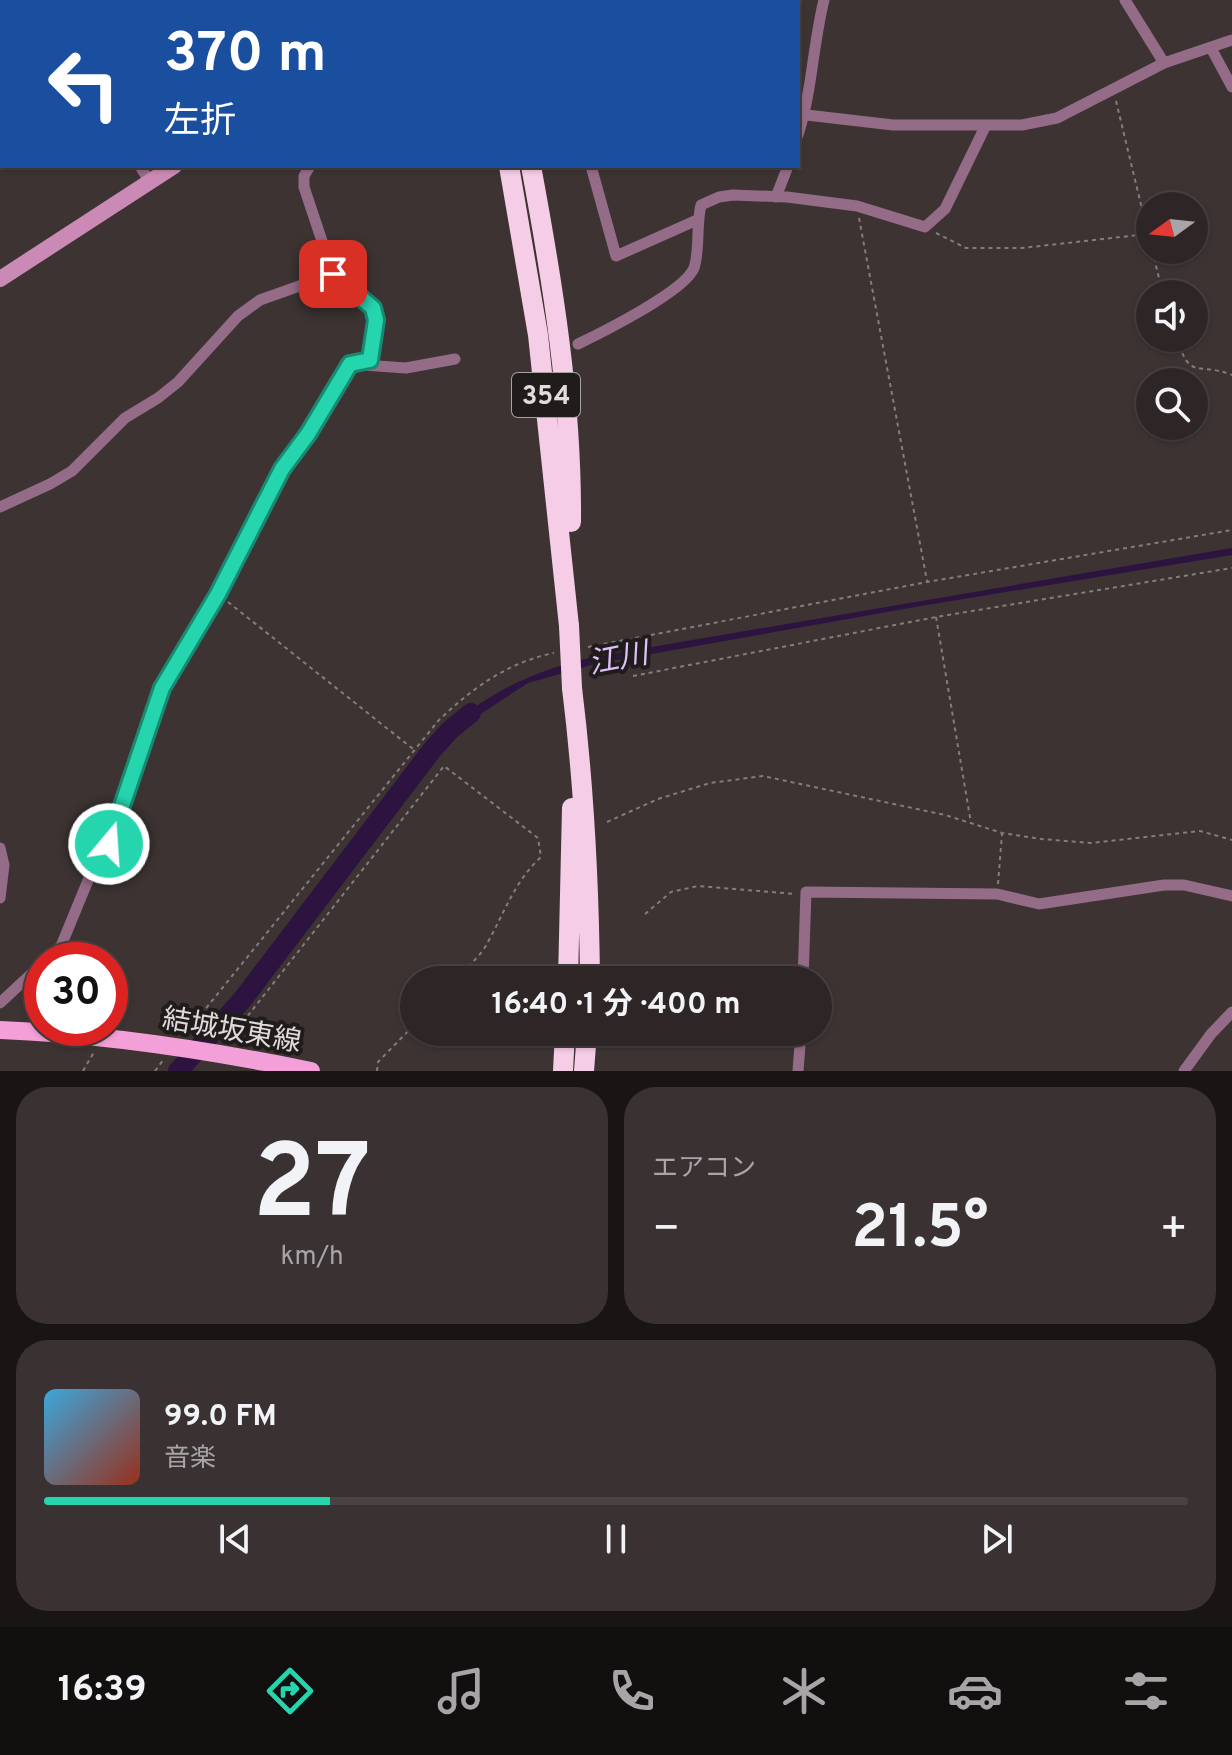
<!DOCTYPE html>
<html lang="ja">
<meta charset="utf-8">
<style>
:root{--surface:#2e2626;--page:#3a3232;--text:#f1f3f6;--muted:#a7a5a7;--line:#494343;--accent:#25d5ae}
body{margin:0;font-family:Overpass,"Noto Sans JP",sans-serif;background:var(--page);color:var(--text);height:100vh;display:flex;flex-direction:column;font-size:30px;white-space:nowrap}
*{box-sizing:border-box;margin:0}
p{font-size:26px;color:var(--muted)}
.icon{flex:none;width:44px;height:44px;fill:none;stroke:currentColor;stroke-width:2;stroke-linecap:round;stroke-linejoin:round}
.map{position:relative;height:1071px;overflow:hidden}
.sheet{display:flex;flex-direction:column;gap:16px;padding:16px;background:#191515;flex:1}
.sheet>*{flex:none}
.top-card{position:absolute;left:0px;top:0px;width:800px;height:168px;box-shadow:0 2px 6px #0004,0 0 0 2px var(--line);background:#1a4fa0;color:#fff;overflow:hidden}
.needle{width:52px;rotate:255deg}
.fabs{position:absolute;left:1136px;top:192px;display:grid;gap:16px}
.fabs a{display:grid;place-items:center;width:72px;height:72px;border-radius:50%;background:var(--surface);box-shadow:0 2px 6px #0004,0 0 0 2px var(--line);font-size:40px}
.speed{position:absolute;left:24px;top:942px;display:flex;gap:16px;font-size:40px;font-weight:700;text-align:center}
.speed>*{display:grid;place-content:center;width:104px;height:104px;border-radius:50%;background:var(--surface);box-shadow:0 2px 6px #0004,0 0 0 2px var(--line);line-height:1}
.speed .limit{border:12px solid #d22;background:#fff;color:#111}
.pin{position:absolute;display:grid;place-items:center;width:68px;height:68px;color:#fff;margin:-34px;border-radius:16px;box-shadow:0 4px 12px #0006}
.me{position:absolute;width:88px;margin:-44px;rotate:18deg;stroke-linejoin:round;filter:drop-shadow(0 0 6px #0008)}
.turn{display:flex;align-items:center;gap:28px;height:168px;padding:0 32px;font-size:36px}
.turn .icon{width:104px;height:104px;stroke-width:2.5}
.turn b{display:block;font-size:56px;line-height:68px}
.big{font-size:60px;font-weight:700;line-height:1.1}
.sheet .tile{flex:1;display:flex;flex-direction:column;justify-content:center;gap:12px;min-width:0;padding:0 28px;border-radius:32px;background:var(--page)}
.sheet .dial{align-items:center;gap:0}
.dial b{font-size:104px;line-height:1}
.song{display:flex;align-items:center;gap:24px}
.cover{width:96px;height:96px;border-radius:12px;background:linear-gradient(135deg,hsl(200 70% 55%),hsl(10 70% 35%))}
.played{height:8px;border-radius:4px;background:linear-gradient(90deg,var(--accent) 25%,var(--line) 25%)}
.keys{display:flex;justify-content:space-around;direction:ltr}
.heat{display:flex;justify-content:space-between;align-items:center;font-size:44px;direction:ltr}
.sheet .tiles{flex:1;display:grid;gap:16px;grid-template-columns:1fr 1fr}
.tile:last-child{grid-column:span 2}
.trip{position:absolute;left:400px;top:966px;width:432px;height:80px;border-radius:40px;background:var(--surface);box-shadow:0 2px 6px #0004,0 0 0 2px var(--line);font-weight:700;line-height:80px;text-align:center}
.dock{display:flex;height:128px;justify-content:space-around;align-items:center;background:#120f0f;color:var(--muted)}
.dock .icon{width:56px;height:56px}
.dock .current{color:var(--accent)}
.dock b{font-size:36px;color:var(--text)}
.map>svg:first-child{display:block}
</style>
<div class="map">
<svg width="1232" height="1071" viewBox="0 0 1232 1071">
<rect width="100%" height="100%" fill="#3d3333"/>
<path fill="#735425" d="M28,0H246L29,2Z"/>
<path fill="#2d1440" d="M1232,548V555L921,606L595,664L528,683L453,732L449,726C498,688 534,671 593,657Z"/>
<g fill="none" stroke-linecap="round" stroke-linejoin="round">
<path stroke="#2d1440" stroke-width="20" d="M178,1071L242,1000L432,750L450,730L471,713"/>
<path stroke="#857c7d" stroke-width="2" stroke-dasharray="4 4" stroke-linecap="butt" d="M1116,101L1150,242
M859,218L927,581
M936,233L966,248H1022L1148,234
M1152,250L1163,294
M1177,338C1190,382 1197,361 1232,375
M228,602L413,749
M936,617L971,823
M588,647L927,582L1232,530
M633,676L936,617L1232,568
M607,822L658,799L710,783L763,776L945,815L1002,833L1041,839L1091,843L1200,831L1232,840
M998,884L1002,834
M645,914L671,892L698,886L795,894
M186,1033L438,721C471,689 508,662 554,653
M228,1041L444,766L538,838L541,857C515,881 505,911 488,942C481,956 466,968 455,980
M83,1071L94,1052
M155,1071L164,1059
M377,1071L378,1062L414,1025"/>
<path stroke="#956c87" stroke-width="11" d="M87,0L88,2
M306,0L307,2
M1125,0L1164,63
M1211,48L1232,87
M798,114L893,125H1022L1057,118L1164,63L1232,40
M798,135C812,92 813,44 824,0
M140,166L150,182
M591,166L616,256L697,220
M776,197L788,166
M578,344C603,332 685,291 694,268C700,251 696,224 701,205L719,197L733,195L787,197L857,206L925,227L945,209L985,127
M363,365L406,368L455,359
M0,507L50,484L72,471L125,418L158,398L178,382L238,316L260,300L333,274
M0,848L4,865L0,898
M47,960L61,946L89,878L109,844L162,688L218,594L282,469L308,434L350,364L370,360L376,320L373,308L333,274L304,187V176L310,166
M803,980L806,892L997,894L1039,904L1164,885H1184L1232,896
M0,1003L42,964
M798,1071L801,1032
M1184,1071L1211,1034L1232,1012"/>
<path stroke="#ca8ab5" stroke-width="16" d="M446,2L451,0
M0,279L174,166"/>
<path stroke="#f4a0d8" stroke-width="18" d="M0,1030C105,1034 208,1050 311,1071"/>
<path stroke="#f5cde6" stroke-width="20" d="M477,0V2
M500,0V2
M509,166L538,335L569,626
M531,166C553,284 572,401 571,522
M572,688C584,785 589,882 590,980
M568,980L572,808
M563,1071L565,1032
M584,1071L587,1032"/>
<path stroke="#f5cde6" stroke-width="20" d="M569,626L572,688"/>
</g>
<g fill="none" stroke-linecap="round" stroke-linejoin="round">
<defs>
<path id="route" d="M109,844L162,688L218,594L282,469L308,434L350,364L370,360L376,320L373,308L333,274"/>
</defs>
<use href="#route" stroke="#188a71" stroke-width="20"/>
<use href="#route" stroke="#25d5ae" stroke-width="14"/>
</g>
<g text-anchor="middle" stroke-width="8" stroke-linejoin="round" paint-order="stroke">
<rect fill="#201c1c" stroke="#a8a2a2" stroke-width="2" x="512" y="373" width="68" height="44" rx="6"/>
<g font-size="26" font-weight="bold" fill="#e2dbdc">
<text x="546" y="404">354</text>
</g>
<g font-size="28" fill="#e2dbdc" stroke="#201c1c">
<text transform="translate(232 1029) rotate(10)" y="10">結城坂東線</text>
</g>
<g font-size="30" font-style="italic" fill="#dfbffc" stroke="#201c1c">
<text transform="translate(618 658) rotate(-11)" y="10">江川</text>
</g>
</g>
</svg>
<div class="fabs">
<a><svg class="needle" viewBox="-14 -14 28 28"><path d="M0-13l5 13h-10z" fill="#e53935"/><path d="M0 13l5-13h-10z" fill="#a7a5a7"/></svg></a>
<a><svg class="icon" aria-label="sound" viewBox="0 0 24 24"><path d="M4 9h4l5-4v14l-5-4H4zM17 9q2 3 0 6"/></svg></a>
<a><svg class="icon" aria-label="search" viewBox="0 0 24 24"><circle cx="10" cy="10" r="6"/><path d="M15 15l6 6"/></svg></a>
</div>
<div class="speed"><div class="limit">30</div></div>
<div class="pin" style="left:333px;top:274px;background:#d93025"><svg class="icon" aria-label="arrive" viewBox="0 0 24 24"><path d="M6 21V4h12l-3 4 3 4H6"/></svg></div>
<svg class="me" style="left:109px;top:844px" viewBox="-20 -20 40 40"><circle r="17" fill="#25d5ae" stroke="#fff" stroke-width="3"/><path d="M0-11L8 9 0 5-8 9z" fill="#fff"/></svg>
<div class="trip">16:40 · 1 分 · 400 m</div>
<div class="top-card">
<div class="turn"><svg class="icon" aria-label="left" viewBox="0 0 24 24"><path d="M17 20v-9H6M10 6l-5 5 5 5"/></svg><div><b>370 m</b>左折</div></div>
</div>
</div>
<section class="sheet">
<div class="tiles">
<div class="tile dial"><b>27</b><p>km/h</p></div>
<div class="tile"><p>エアコン</p>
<div class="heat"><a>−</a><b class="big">21.5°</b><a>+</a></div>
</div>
<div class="tile">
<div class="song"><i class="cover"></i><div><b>99.0 FM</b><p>音楽</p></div></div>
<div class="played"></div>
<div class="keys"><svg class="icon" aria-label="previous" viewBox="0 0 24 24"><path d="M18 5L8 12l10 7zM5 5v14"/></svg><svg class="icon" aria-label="pause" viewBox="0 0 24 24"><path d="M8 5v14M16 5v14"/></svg><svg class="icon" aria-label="next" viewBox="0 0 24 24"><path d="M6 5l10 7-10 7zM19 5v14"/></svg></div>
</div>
</div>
</section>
<nav class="dock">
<b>16:39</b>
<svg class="icon current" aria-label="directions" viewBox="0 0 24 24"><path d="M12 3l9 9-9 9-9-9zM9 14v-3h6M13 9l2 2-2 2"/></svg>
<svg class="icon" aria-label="music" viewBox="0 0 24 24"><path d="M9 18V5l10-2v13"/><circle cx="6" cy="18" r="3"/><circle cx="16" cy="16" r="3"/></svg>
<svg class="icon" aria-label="phone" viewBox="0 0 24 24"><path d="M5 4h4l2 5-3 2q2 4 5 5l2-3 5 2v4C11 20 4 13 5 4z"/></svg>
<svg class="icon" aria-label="climate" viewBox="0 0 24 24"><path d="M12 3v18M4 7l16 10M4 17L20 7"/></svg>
<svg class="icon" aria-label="car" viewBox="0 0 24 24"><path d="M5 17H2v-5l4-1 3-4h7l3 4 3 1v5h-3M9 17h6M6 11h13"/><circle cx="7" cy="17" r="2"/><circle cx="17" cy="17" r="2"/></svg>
<svg class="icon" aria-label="filters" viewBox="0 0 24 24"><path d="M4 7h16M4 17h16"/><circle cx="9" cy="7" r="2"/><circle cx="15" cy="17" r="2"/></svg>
</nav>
